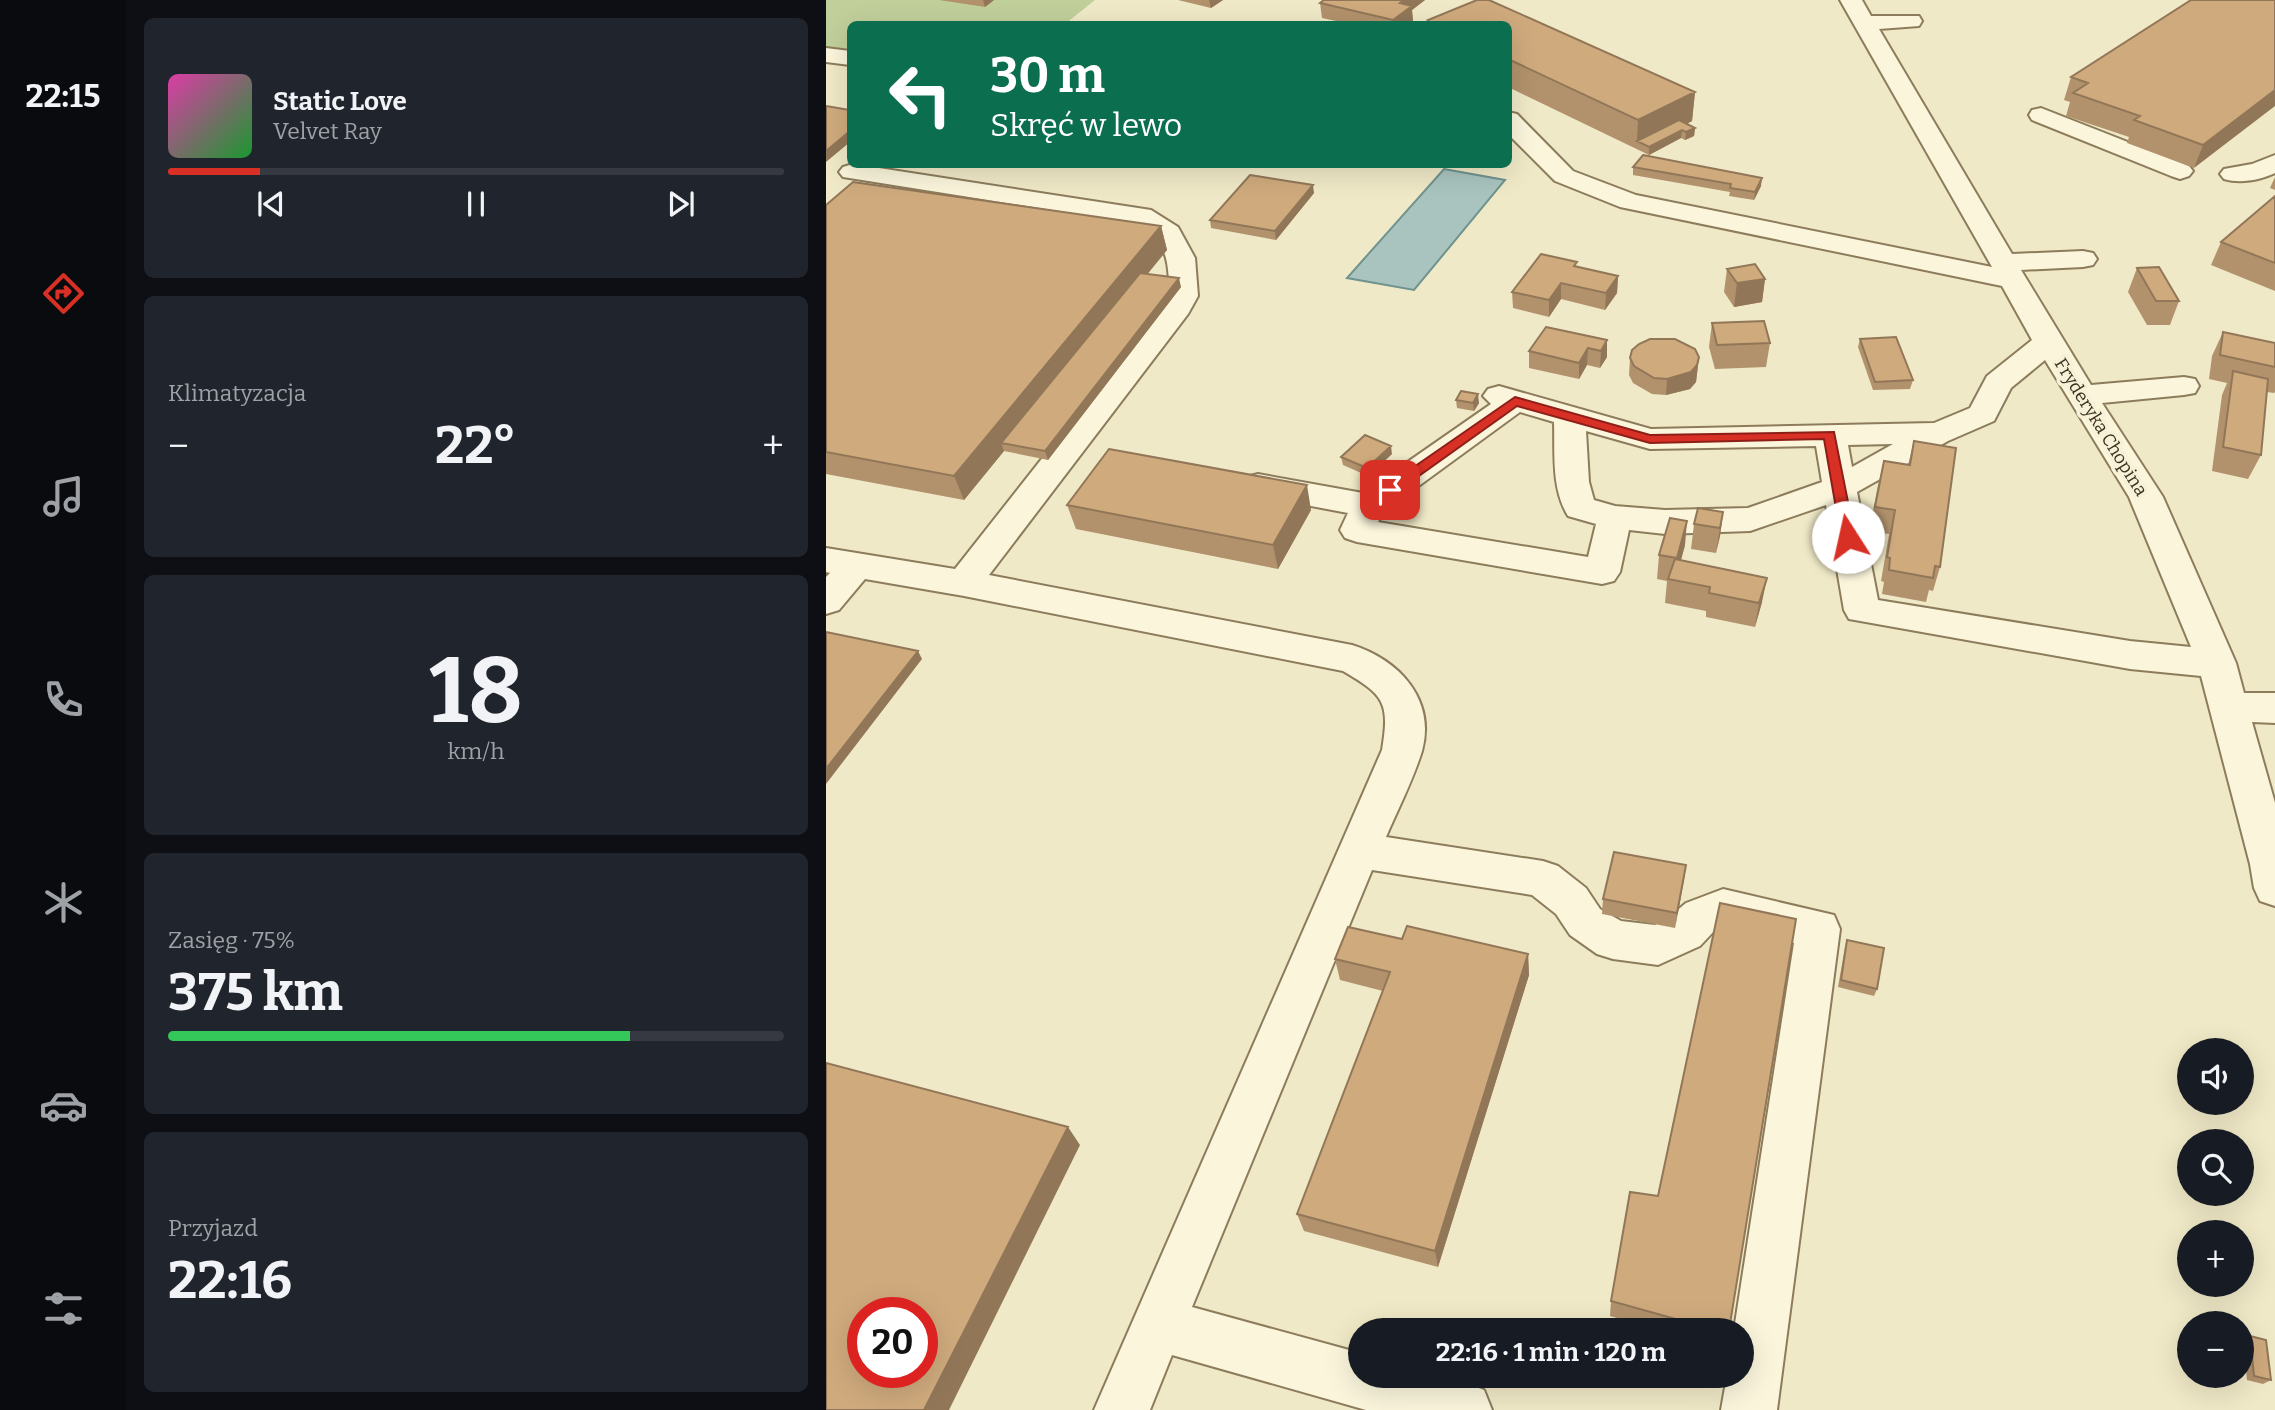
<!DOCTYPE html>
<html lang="pl">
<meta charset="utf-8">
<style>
:root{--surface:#171b24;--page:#20242c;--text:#f1f3f6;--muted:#9ea1a6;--line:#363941;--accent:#d93025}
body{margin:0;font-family:Bitter,serif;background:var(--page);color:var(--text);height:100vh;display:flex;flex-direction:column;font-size:26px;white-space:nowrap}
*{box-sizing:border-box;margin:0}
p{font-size:23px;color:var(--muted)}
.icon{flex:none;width:38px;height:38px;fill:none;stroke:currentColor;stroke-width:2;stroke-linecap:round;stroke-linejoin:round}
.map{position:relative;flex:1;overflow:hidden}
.details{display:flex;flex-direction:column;gap:18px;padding:18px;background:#0d0f14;width:700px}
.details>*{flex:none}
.top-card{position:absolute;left:21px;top:21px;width:665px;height:147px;border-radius:10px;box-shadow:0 7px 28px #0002;background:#0b6e4f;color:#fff;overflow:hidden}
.fabs{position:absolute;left:1351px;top:1038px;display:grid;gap:14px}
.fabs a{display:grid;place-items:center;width:77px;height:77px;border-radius:50%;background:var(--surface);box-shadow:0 7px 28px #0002;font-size:35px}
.speed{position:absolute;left:21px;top:1297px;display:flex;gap:14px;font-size:35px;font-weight:700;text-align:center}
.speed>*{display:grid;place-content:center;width:91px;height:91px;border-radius:50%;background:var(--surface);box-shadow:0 7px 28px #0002;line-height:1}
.speed .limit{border:10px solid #d22;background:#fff;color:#111}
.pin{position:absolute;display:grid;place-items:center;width:60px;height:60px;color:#fff;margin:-30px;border-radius:14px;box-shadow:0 4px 10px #0006}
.me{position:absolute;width:77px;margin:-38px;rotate:350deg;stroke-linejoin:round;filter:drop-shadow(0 0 5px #0008)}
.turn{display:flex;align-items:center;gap:24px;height:147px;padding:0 28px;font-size:32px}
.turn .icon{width:91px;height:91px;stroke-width:2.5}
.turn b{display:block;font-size:49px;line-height:60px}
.big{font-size:52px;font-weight:700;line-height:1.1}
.details .tile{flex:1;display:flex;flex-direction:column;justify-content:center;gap:10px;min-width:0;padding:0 24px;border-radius:10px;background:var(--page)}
.details .dial{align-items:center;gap:0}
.dial b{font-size:91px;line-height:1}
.song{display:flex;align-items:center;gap:21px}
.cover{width:84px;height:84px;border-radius:10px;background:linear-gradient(135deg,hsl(320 70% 55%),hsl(130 70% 35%))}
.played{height:7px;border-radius:4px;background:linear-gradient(90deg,var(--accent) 15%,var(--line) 15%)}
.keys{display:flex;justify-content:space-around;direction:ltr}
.heat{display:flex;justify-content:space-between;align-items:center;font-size:38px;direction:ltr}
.charge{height:10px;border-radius:5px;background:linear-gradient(90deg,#34c759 75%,var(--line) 0)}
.trip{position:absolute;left:522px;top:1318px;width:406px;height:70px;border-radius:35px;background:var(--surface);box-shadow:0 7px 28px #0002;font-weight:700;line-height:70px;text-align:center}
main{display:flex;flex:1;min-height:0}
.dock{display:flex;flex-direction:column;width:126px;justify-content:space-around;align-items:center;background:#090b0e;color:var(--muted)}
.dock .icon{width:49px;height:49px}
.dock .selected{color:var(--accent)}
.dock b{font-size:32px;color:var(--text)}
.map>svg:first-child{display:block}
</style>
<main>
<nav class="dock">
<b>22:15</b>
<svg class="icon selected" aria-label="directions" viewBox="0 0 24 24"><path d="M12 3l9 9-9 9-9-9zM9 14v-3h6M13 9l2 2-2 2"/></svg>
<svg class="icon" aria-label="music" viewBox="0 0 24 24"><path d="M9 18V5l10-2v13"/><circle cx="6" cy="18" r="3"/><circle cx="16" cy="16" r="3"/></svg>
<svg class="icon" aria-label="phone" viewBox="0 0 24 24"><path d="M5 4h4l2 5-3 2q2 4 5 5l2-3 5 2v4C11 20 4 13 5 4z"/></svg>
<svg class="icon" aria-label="climate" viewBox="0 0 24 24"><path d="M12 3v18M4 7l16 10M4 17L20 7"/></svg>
<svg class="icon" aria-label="car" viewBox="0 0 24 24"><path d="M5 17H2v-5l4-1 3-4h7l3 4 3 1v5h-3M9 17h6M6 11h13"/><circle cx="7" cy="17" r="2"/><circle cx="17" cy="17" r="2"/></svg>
<svg class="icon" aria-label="filters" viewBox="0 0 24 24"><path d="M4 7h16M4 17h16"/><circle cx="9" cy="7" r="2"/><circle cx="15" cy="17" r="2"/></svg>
</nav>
<section class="details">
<div class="tile">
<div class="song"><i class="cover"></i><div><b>Static Love</b><p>Velvet Ray</p></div></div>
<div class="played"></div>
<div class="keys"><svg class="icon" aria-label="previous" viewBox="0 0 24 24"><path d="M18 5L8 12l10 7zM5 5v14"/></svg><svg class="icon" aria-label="pause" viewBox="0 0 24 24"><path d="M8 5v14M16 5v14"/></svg><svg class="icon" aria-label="next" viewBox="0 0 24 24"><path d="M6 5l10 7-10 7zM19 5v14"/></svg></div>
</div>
<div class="tile"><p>Klimatyzacja</p>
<div class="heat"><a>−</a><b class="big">22°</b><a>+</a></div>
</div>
<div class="tile dial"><b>18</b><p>km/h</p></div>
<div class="tile"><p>Zasięg · 75%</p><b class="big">375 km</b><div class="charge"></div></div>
<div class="tile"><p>Przyjazd</p><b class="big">22:16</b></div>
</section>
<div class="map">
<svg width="1449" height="1410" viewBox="0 0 1449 1410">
<rect width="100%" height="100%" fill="#f0e9c7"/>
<path fill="#c1cf9b" d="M0,0H269L239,24H24V55L0,52Z"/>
<path fill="#a9c4bf" stroke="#6f938e" stroke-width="2" d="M618,169L679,180L588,290L521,278Z"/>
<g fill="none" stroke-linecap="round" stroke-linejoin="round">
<defs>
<path id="minor" d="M1014,0H1036L1045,16H1093L1096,21L1093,26L1053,29L1186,254L1257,251L1267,253L1271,259L1267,265L1257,267L1195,270L1265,385L1358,377L1369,379L1373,386L1369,393L1358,395L1276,403L1337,497L1410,663L1418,693H1449V723L1426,722L1449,803V906L1434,901L1428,888L1424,864L1375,676L1304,669L1023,619L1018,610L1000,505L924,531L839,534L803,530L794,572L788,581L776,584L531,542L519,538L514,530L522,513L432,496L420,493L415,485L420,477L432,474L537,493L665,404L657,396L662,389L673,386L825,429L1108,423L1144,408L1161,376L1206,340L1176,286L794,207L729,181L682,134V112L691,114L747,171L810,195L1166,267ZM1219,360L1303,497L1365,647L1304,641L1052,600L1031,492L1122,441L1168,421L1185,388ZM694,412L728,422C729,453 725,488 742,516L770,524L762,557L552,522L557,512ZM760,431L824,449L990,446L996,482L922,508L839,510L789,506L768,500L763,482ZM1067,444L1026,467L1022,445Z
M0,48L24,51V65L0,62Z
M1215,108L1363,166L1367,171L1363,176L1354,179L1345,176L1206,120L1203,115L1206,110Z
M1449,155V173C1434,180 1414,184 1398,179L1394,174L1398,169L1426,164Z
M27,164L325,210L352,227L369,258L372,296L362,314L163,575L526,645C573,660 610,699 596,751C587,780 572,809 560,837L717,861L732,866L760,888L774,909L795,921L829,925L842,918L860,903L897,889L1008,915L1014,929L951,1410H895L901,1376H915V1330H908L968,943L897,927L890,929L874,946L832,965L787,959L771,954L744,935L730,914L706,895L546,870L366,1307L534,1353V1376C582,1376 612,1372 658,1390L666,1410H540L346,1355L324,1410H268L556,750C564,702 558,695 517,671L138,596L39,579L13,610L0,614V577L4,573L0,572V548L129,569L344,296C341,256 344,246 308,223L17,177L13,172L17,167Z"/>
</defs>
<use href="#minor" stroke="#8c7c5c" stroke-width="4"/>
<use href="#minor" fill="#faf5db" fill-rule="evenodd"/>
</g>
<path fill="#b2926c" d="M113,0H168L159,7Z
M352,0H397L385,8Z
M498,0H599L586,10L587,21L582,24H524L496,18L494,3Z
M651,0H663L869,92L866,121L861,124L869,128L868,136L859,140L855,138L823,155L682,87V24H602V20Z
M1449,0L1368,168L1301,143L1303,137L1240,116L1244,102L1238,100L1245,77Z
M807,167L935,186L928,200L903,196L904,192L807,175Z
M1449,177V190L1444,188Z
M488,193L450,240L385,228L384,220Z
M1449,196V291L1385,265L1395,242Z
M0,205L335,226L341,250L321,274L355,287L222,460L178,451L138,500L0,474Z
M751,267L792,276L791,293L779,310L735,299L723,317L687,308L686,292Z
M1311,268L1353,301L1344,325H1321L1302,292Z
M901,269L939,279L936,302L908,307L898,292Z
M886,323L944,343L940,367L889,369L883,347Z
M1397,332L1449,343V392L1448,393L1441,392L1435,455L1422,479L1386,471L1396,395L1401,383L1383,379L1386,356Z
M1034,339L1087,380L1084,389L1047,390L1032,347Z
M781,340V357L774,368L761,365L753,379L703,368V351Z
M873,357L870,382L864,389L840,395L826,394L807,383L803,375L804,358Z
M630,400L653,403L648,411L631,408Z
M1088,441L1114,567L1107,591L1103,590L1100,602L1056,594L1058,582L1055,581L1063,534L1043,531L1052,485L1058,461L1082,465Z
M566,454L542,476L517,465L515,457Z
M241,505L485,510L452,569L250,529Z
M897,512L894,536L890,553L865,549L868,524Z
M859,545L855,560L936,602L929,627L880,617V611L839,603L841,581L831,579L833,555Z
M860,865L849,928L776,914L777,899Z
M576,939L702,954L703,975L612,1267L478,1231L471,1214L557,991L514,980L509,959Z
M1021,940L1051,989L1048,996L1012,987L1019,947Z
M785,1301L903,1330H833L784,1316Z
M1424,1336L1445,1380L1437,1384L1421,1380L1417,1341Z"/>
<path fill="#917758" d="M157,0H168L159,7Z
M383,0H397L385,8Z
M578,0H599L586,10L587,21L582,24H567V20L574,3Z
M1449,90V106L1368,168L1377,145Z
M869,92L866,121L819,145L811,141L812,120Z
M869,128L868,136L859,140L860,132Z
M856,130L855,138L823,155V147Z
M24,131V142L0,162V151Z
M936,178L935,186L928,200L929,192Z
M487,185L488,193L450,240L449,231Z
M335,226L341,250L183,445L175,443L178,451L138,500L128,476Z
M792,276L791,293L779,310L780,293Z
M353,278L355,287L222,460L219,451Z
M939,279L936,302L908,307L911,283Z
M735,283V299L723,317V300Z
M781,340V357L774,368L775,351Z
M762,348L761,365L753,379V363Z
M873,357L870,382L864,389L840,395L841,379Z
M652,394L653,403L648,411L647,403Z
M565,446L566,454L542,476L541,468Z
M481,485L485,510L452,569L447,545Z
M897,512L894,536L890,553L894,528Z
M861,521L859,545L849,582L851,558Z
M941,578L936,602L929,627L933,603Z
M92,651L96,659L0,784V769Z
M860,865L858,880L849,928L851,913Z
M702,954L703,975L612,1267L609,1251Z
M242,1127L254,1145L123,1410H98Z"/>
<path fill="#cfaa7d" stroke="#917758" stroke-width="2" fill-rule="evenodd" d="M498,0H578L574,3L586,6L567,20L494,3Z
M651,0H663L869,92L812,120L682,59V24H611L602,20Z
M1365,0H1449V90L1377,145L1308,120L1314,116L1247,93L1262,83L1245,77Z
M0,106L24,110V131L0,151Z
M853,120L869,128L860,132L856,130L823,147L811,141Z
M817,155L936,178L929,192L904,188L905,184L807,167Z
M424,175L487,185L449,231L384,220Z
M27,182L335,226L128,476L0,452V205Z
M1449,196V263L1395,242Z
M715,254L751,262L748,266L792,276L780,293L735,283L723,300L686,292Z
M929,264L939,279L911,283L901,269Z
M1333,267L1353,301H1330L1311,268Z
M314,273L353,278L219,451L175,443Z
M938,321L944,343L891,345L886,323Z
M720,327L781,340L775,351L762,348L753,363L703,351Z
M1397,332L1449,343V367L1394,355Z
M1070,337L1087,380L1049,382L1034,339Z
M824,339H849L869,349L873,357L871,365L865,372L841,379L828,378L808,366L804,358L806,350L813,344Z
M1407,371L1442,379L1435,455L1397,447Z
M635,391L652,394L647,403L630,400Z
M539,435L565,446L541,468L515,457Z
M1088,441L1130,448L1114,567L1109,566L1107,578L1063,570L1064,558L1061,557L1069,510L1049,507L1058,461L1084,465Z
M283,449L481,485L447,545L241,505Z
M872,508L897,512L894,528L868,524Z
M844,518L861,521L851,558L833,555Z
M849,559L941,578L933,603L883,593L884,587L842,579Z
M0,632L92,651L0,769Z
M788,852L860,865L851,913L777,899Z
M894,903L970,919L903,1330H889L785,1301L804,1192L832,1196Z
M581,926L702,954L609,1251L471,1214L564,972L509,959L522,927L576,939Z
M1021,940L1058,948L1051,989L1015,980Z
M0,1063L242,1127L98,1410H0ZM37,1312H96V1372H37Z
M1424,1336L1440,1340L1445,1380L1428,1376Z"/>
<path fill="#d93025" stroke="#8d1f18" stroke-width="2" d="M689,397L824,435L1008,432L1029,537L1022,542L1015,537L998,439L824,443L691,406L569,493H559V487Z"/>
<g text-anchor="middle" stroke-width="7" stroke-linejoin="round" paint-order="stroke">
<g font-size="18" fill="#3c3120" stroke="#f7f2d7">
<text transform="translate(1275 427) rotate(58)" y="6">Fryderyka Chopina</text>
</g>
</g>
</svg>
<div class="fabs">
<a><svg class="icon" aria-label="sound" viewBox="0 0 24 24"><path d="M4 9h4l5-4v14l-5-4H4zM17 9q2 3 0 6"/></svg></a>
<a><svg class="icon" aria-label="search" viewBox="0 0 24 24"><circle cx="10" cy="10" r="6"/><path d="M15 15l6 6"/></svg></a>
<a>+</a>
<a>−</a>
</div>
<div class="speed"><div class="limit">20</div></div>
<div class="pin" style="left:564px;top:490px;background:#d93025"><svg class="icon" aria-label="arrive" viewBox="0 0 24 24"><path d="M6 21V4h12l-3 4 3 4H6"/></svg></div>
<svg class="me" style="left:1022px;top:537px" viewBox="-20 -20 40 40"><circle r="19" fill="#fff"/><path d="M0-13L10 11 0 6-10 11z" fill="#d93025"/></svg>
<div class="trip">22:16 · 1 min · 120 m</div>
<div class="top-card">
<div class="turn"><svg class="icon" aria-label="left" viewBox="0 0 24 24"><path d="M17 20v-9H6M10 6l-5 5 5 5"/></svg><div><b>30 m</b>Skręć w lewo</div></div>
</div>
</div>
</main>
